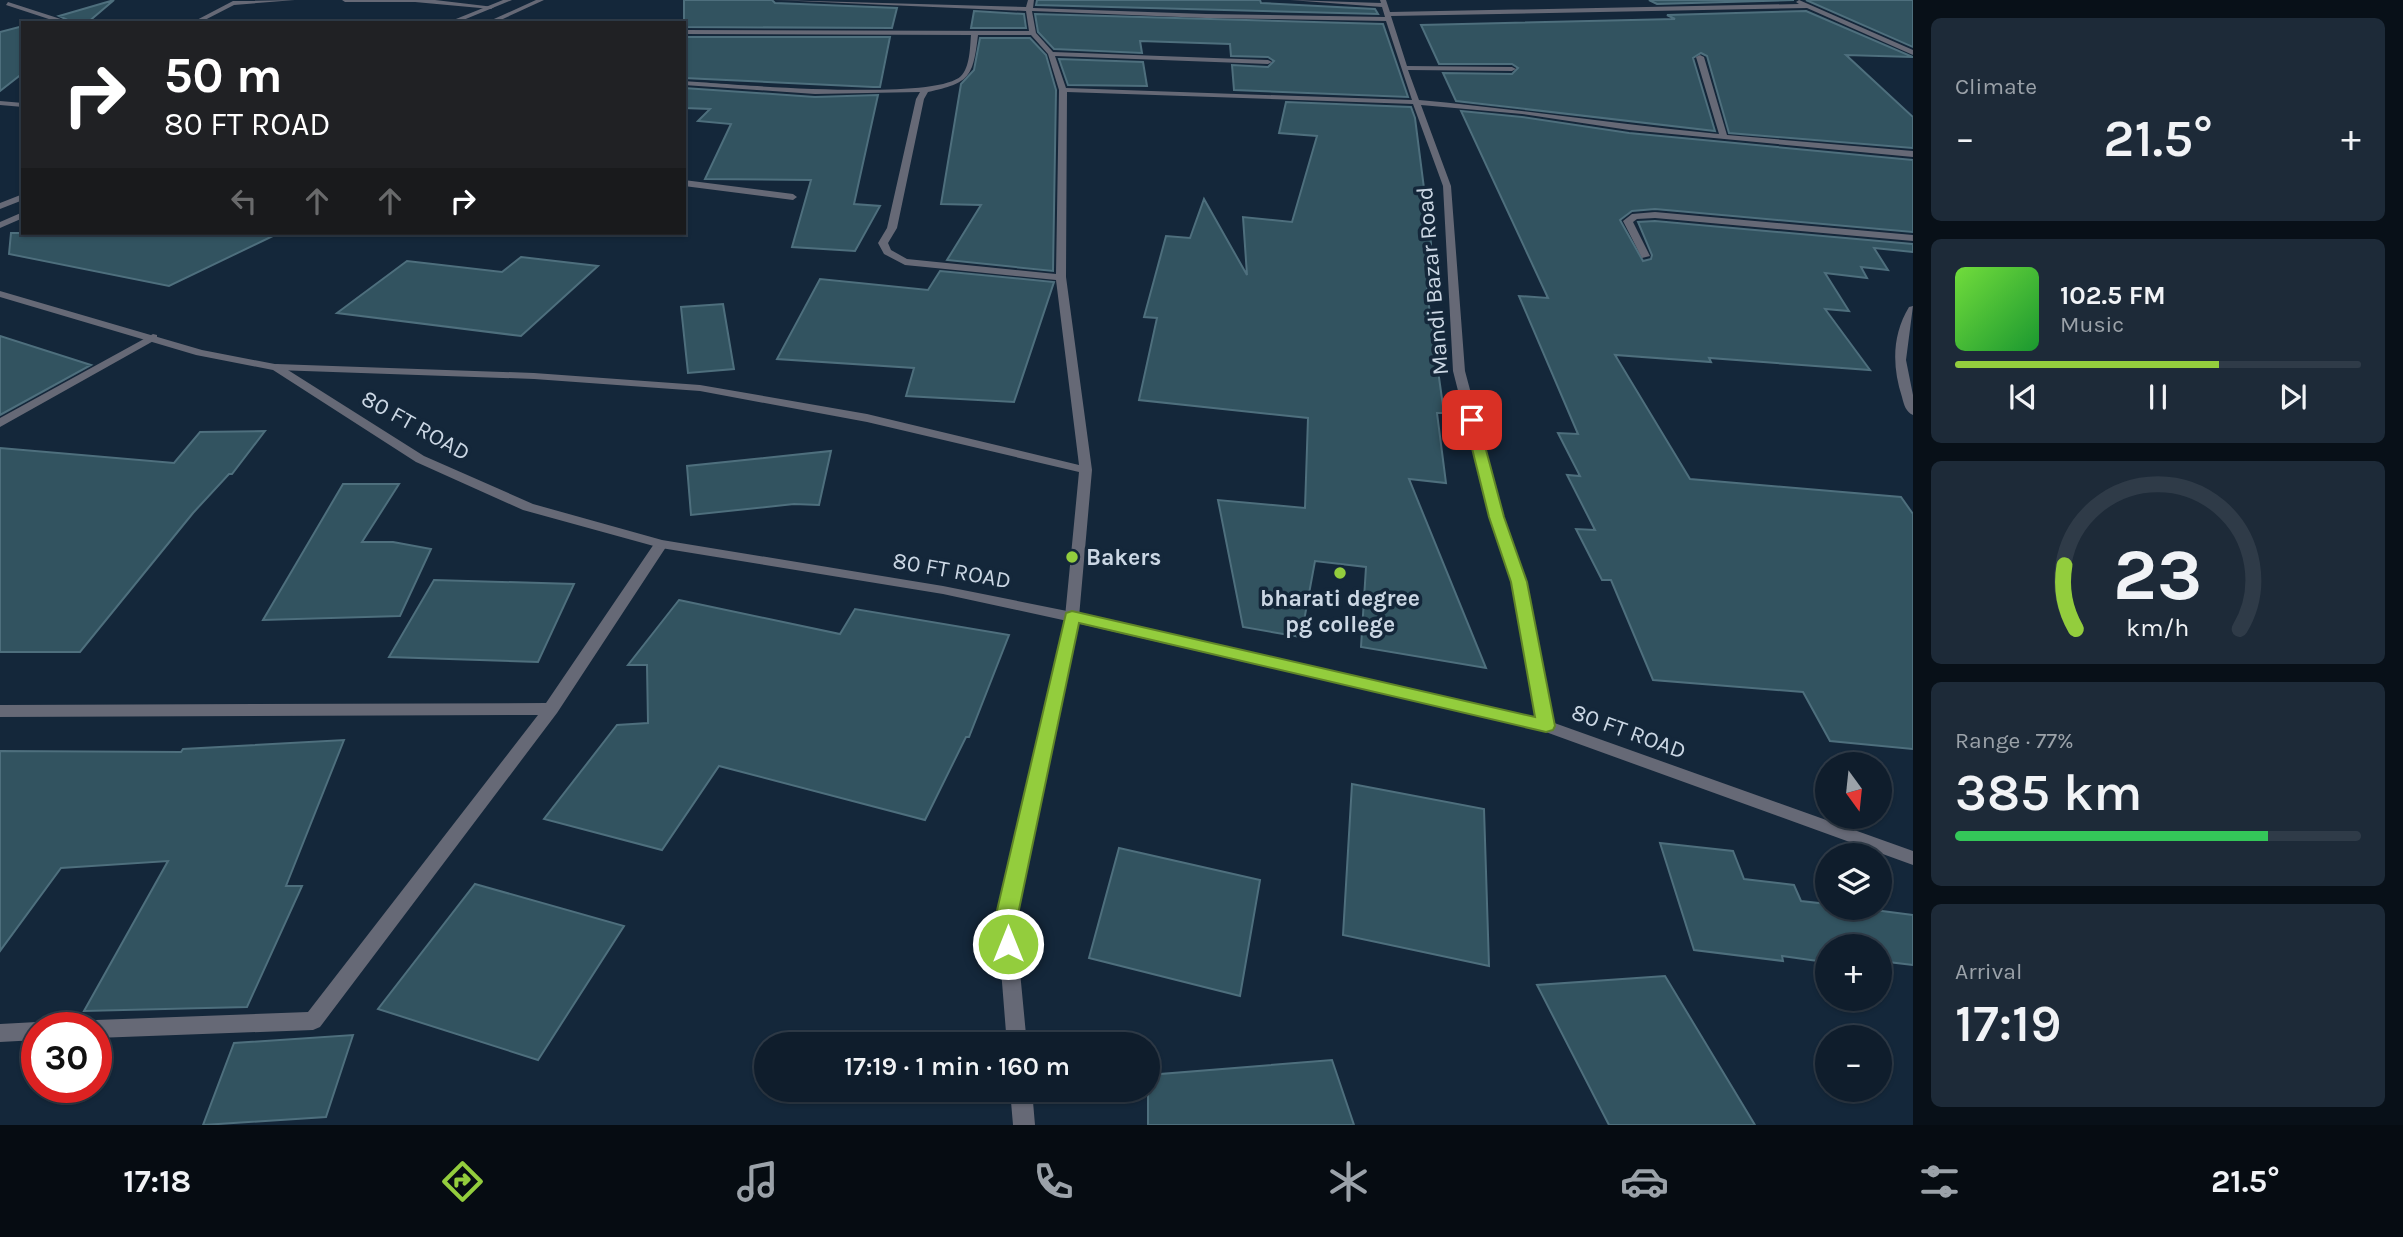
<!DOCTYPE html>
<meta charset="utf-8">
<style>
:root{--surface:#0f1d2c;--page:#1d2a38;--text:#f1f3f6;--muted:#9ba2a9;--line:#2f3b48;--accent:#93cd3d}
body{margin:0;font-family:Karla,sans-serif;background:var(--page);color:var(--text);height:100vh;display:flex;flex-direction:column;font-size:26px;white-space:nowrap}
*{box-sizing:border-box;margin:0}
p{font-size:23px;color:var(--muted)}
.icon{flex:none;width:38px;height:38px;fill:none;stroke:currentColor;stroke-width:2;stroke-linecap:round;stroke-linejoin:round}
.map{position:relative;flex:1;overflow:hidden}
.details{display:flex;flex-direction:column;gap:18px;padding:18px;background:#081018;width:490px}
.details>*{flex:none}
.banner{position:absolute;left:21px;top:21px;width:665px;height:214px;border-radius:0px;box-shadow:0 2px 5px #0004,0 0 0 2px var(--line);background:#202124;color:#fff;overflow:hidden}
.needle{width:46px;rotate:165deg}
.controls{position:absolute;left:1815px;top:752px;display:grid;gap:14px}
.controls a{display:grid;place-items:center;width:77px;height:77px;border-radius:50%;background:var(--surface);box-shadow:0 2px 5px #0004,0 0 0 2px var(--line);font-size:35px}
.speed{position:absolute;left:21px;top:1012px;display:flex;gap:14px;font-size:35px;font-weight:700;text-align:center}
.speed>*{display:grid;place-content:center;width:91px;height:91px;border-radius:50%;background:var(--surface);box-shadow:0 2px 5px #0004,0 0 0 2px var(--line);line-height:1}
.speed .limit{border:10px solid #d22;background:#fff;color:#111}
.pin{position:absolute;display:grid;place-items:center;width:60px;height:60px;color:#fff;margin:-30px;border-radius:14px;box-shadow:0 4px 10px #0006}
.me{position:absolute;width:77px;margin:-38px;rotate:0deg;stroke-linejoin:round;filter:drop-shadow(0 0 5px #0008)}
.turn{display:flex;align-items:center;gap:24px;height:147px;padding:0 28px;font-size:32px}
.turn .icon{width:91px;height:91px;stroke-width:2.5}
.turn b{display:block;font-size:49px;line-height:60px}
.lanes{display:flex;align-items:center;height:66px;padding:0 28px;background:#0003;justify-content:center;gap:35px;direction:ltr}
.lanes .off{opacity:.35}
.big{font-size:52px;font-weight:600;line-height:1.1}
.details .widget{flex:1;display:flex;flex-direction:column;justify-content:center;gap:10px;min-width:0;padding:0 24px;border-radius:10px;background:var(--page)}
.details .dial{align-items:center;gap:0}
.dial svg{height:182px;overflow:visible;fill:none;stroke:var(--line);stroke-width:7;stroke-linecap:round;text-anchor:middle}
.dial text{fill:var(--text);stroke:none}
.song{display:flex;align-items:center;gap:21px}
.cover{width:84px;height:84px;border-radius:10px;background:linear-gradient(135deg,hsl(100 70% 55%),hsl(130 70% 35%))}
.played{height:7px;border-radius:4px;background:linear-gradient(90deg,var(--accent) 65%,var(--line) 65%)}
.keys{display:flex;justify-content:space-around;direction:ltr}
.heat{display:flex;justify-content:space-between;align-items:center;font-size:38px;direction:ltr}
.charge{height:10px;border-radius:5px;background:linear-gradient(90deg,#34c759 77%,var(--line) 0)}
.trip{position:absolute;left:754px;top:1032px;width:406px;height:70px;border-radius:35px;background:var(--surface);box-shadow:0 2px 5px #0004,0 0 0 2px var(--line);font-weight:600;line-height:70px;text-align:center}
.tab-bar{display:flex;height:112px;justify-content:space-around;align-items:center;background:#060c12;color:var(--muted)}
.tab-bar .icon{width:49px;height:49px}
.tab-bar .on{color:var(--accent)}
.tab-bar b{font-size:32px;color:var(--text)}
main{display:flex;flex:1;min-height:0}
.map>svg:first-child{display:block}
</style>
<main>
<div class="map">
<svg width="1913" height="1125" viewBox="0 0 1913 1125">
<rect width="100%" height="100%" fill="#14273a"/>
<path fill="#325360" stroke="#4e6f7d" stroke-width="2" d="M114,0L87,23H74L59,16Z
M684,0H772L775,3L897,8L892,28L684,27Z
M1037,0H1260L1261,3L1375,9L1378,14L1036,5Z
M1649,0H1794L1657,4Z
M1806,0H1913V47Z
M974,11L1024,14L1026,28H971Z
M1806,11L1913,57L1846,55L1913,117V148L1729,133L1707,56L1701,53L1693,58L1715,131L1456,101L1443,73L1512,74L1518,68L1512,64H1439L1421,25L1675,19L1667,15Z
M1035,14L1383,24L1408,97L1234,90L1232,65L1268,67L1274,61L1268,57L1231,56L1230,44L1140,41L1142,53L1054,49L1038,32Z
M23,26V73L0,91V32Z
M684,37H890L880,87H873L684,78Z
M980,38H1030L1046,55L1056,90L1053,271L947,260L981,205L941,204L961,84L974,70Z
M1059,59L1143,62L1147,86L1068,85Z
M684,88L815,97L878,95L854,204L880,206L855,251L792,247L811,180L705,179L731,124L698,121L710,109L684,108Z
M1286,102L1411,107L1415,118L1431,243L1427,292L1444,413H1437L1446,483L1409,479L1486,668L1361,647L1366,567L1315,561L1301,637L1243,627L1218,500L1305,508L1308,418L1139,400L1157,318L1144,317L1166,236L1190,238L1204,199L1247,275L1243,217L1292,222L1317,136L1279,133Z
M1461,111L1522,117L1629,133L1913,160V232L1655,209L1632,211L1620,220L1643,261L1651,259L1652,255L1638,222L1655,221L1913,244V252L1874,248L1888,270L1861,267L1867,278L1825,273L1849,311L1825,309L1870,370L1709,358L1711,362L1615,355L1690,479L1901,497L1913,514V749L1830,741L1803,692L1653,680L1611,580H1602L1576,529L1595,530L1567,475L1580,476L1558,433L1578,434L1519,296L1548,298Z
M11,233H279L169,286L9,254Z
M521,257L598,266L521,336L337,313L407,261L502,272Z
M940,271L1054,282L1014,402L906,396L914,368L777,359L820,279L928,290Z
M723,304L734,369L688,373L681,307Z
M0,336L91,365L0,415Z
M265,431L232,474H229L193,513L80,652H0V448L174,463L200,432Z
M831,451L819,505L794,504L691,515L687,466Z
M343,484H399L362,542H393L431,549L400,616L263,620Z
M434,580L574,584L538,662L389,657Z
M679,600L840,634L855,609L1009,635L969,737H966L925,820L719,766L662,850L544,819L617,725L648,723L647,665H628Z
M344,740L286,886H302L247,1007L84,1011L168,861L61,868L0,951V751L181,752L183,749Z
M1352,784L1484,809L1489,966L1343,935Z
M1660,843L1733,851L1744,879L1794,885L1801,901L1827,904V908H1859L1913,915V965L1880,961V947H1827V954L1821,953L1825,962L1782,956L1783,961L1694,950Z
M1119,848L1260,880L1240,996L1089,958Z
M475,884L624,926L538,1060L378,1009Z
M1665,976L1755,1125H1609L1537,985Z
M353,1035L326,1117L203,1125L234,1043Z
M1332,1060L1354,1125H1148V1075Z"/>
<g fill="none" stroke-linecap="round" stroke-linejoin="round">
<path fill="#666976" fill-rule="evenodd" d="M295,0L234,5L199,23H191L233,1Z
M342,0H435L494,7L491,9L415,2H345Z
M775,0L1026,7L1028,0H1034L1033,8L1206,14L1385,17L1382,7L1290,0L1381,3L1380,0H1386L1390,12L1799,4L1796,2L1799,0L1913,50V55L1807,8L1391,16L1407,66L1512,67L1516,69L1512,71L1408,70L1419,100C1520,109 1619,125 1719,134L1696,57L1700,55L1704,57L1727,135L1913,151V157L1629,130L1522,114L1421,105L1451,186L1465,371L1504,517L1526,582L1554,726L1552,730H1540L1538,726L1512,582L1490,517L1453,371L1443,186L1413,104L1067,92L1066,277L1092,470L1079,617L1015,919L1027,1045H1007L997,919L1065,617L1079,472L867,422L700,391L534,379L276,370L270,367L276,364L534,373L700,385L867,414L1079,465L1056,280L905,265L884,254L878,243L887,228L916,99L920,92L815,94L684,85V81C728,84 935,102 961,76C970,67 970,47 971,35L684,34V30L1029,31L1026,11ZM1032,11L1206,18L1386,21L1412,100L1066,88L1055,56L1268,64L1272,62L1268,60L1053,52L1036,33ZM978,35H1031L1048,54L1059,90L1056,274L907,259L891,250L888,243L897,228L924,99L928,92C970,83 973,77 978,35Z
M8,2L70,22L71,23H61L6,5Z
M0,101L23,103V107L0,105Z
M684,180L793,194L797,197L793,200L684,186Z
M1655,212L1913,235V241L1655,218L1637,219L1633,222L1650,256L1642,258L1623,221L1632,214Z
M1913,306L1906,360L1913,395V415C1906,412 1904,405 1902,397C1892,366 1892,335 1909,307Z
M153,334L157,335V339L0,427V418Z
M661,540L668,544L557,713L320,1027L313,1030L96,1038V1027H87L89,1023L96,1020L308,1012L538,715L0,717V705L546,703L656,541Z
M37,1022L45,1027H37V1040L0,1042V1024Z
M1010,1090H1032L1035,1125H1013Z"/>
<path fill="#666976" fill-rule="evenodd" d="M503,0H512L456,23H446Z
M536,0H544L494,23H485Z
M23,194V200L0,209V203Z
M23,212V218L0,228V222Z
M0,291L202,350L280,365L424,456L533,504L662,540L943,586L1072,612L1546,720L1913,851V865L1543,731L1072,622L943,594L661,548L523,510L416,462L273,370L196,355L0,297Z"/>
</g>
<path fill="#93cd3d" stroke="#608528" stroke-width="2" d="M1472,416L1478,420L1504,517L1527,582L1555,726L1553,730L1546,732L1079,623L1017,919L1019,944L1016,950L1008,953L1000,950L997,944L995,919L1066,613L1072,611L1535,717L1511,582L1489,517L1465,420Z"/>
<g fill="#93cd3d" stroke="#14273a" stroke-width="2.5">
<circle cx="1072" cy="557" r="7"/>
<circle cx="1340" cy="573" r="7"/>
</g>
<g text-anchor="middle" stroke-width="7" stroke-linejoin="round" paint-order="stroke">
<g font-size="23" fill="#cbd7e4" stroke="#14273a">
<text transform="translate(1432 281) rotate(-95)" y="8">Mandi Bazar Road</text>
<text transform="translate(416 425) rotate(29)" y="8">80 FT ROAD</text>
<text transform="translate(952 570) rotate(10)" y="8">80 FT ROAD</text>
<text transform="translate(1629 731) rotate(20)" y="8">80 FT ROAD</text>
</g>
<g font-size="23" font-weight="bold" fill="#cbd7e4" stroke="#14273a" text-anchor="start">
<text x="1086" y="565">Bakers</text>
<text x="1340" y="606" text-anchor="middle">bharati degree<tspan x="1340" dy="26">pg college</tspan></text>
</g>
</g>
</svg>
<div class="controls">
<a><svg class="needle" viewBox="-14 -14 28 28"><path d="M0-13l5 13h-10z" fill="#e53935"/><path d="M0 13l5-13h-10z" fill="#9ba2a9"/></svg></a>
<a><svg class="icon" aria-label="layers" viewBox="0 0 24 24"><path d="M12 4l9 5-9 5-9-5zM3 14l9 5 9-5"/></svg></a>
<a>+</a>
<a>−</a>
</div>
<div class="speed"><div class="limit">30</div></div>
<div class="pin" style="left:1472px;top:420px;background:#d93025"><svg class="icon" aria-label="arrive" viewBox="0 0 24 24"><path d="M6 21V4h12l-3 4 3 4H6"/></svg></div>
<svg class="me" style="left:1008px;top:944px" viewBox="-20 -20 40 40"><circle r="17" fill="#93cd3d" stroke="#fff" stroke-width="3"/><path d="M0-11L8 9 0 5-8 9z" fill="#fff"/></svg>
<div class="trip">17:19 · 1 min · 160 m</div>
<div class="banner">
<div class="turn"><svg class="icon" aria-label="right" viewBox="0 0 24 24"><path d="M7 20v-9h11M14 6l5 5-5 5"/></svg><div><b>50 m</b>80 FT ROAD</div></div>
<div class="lanes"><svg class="icon off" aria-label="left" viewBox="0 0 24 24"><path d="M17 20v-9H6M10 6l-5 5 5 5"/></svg><svg class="icon off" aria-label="ahead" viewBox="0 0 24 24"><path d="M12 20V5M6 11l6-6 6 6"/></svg><svg class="icon off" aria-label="ahead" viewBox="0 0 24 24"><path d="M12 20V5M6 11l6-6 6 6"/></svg><svg class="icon" aria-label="right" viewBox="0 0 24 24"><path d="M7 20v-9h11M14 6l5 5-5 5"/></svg></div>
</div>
</div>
<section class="details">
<div class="widget"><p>Climate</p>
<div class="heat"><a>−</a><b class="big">21.5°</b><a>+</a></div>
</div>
<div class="widget">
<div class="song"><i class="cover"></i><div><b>102.5 FM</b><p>Music</p></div></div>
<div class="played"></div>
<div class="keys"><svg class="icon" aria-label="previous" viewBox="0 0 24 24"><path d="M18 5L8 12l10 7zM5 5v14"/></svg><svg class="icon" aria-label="pause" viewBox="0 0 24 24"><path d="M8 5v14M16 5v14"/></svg><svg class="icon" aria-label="next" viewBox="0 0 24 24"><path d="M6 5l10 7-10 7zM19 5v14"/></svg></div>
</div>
<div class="widget dial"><svg viewBox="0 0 100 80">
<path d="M14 69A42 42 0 1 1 86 69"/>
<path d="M14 69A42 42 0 0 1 9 41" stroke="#93cd3d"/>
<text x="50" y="56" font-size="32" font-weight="700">23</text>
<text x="50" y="72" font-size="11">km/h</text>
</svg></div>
<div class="widget"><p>Range · 77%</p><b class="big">385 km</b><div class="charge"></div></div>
<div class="widget"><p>Arrival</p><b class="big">17:19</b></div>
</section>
</main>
<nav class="tab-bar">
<b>17:18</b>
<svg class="icon on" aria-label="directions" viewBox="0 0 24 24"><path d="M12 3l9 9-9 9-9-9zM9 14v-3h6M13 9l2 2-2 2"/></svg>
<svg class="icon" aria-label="music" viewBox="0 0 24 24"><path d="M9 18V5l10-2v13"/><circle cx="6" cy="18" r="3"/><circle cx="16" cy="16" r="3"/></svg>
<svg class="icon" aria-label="phone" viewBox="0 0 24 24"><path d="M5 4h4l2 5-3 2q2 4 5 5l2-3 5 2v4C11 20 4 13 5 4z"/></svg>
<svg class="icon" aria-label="climate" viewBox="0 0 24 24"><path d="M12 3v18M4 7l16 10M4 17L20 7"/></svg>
<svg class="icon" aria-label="car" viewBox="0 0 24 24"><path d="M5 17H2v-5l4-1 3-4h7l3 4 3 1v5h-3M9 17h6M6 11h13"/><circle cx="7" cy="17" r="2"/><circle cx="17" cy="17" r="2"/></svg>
<svg class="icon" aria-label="filters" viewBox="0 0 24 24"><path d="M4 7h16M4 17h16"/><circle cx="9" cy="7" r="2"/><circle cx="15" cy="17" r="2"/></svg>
<b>21.5°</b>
</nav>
